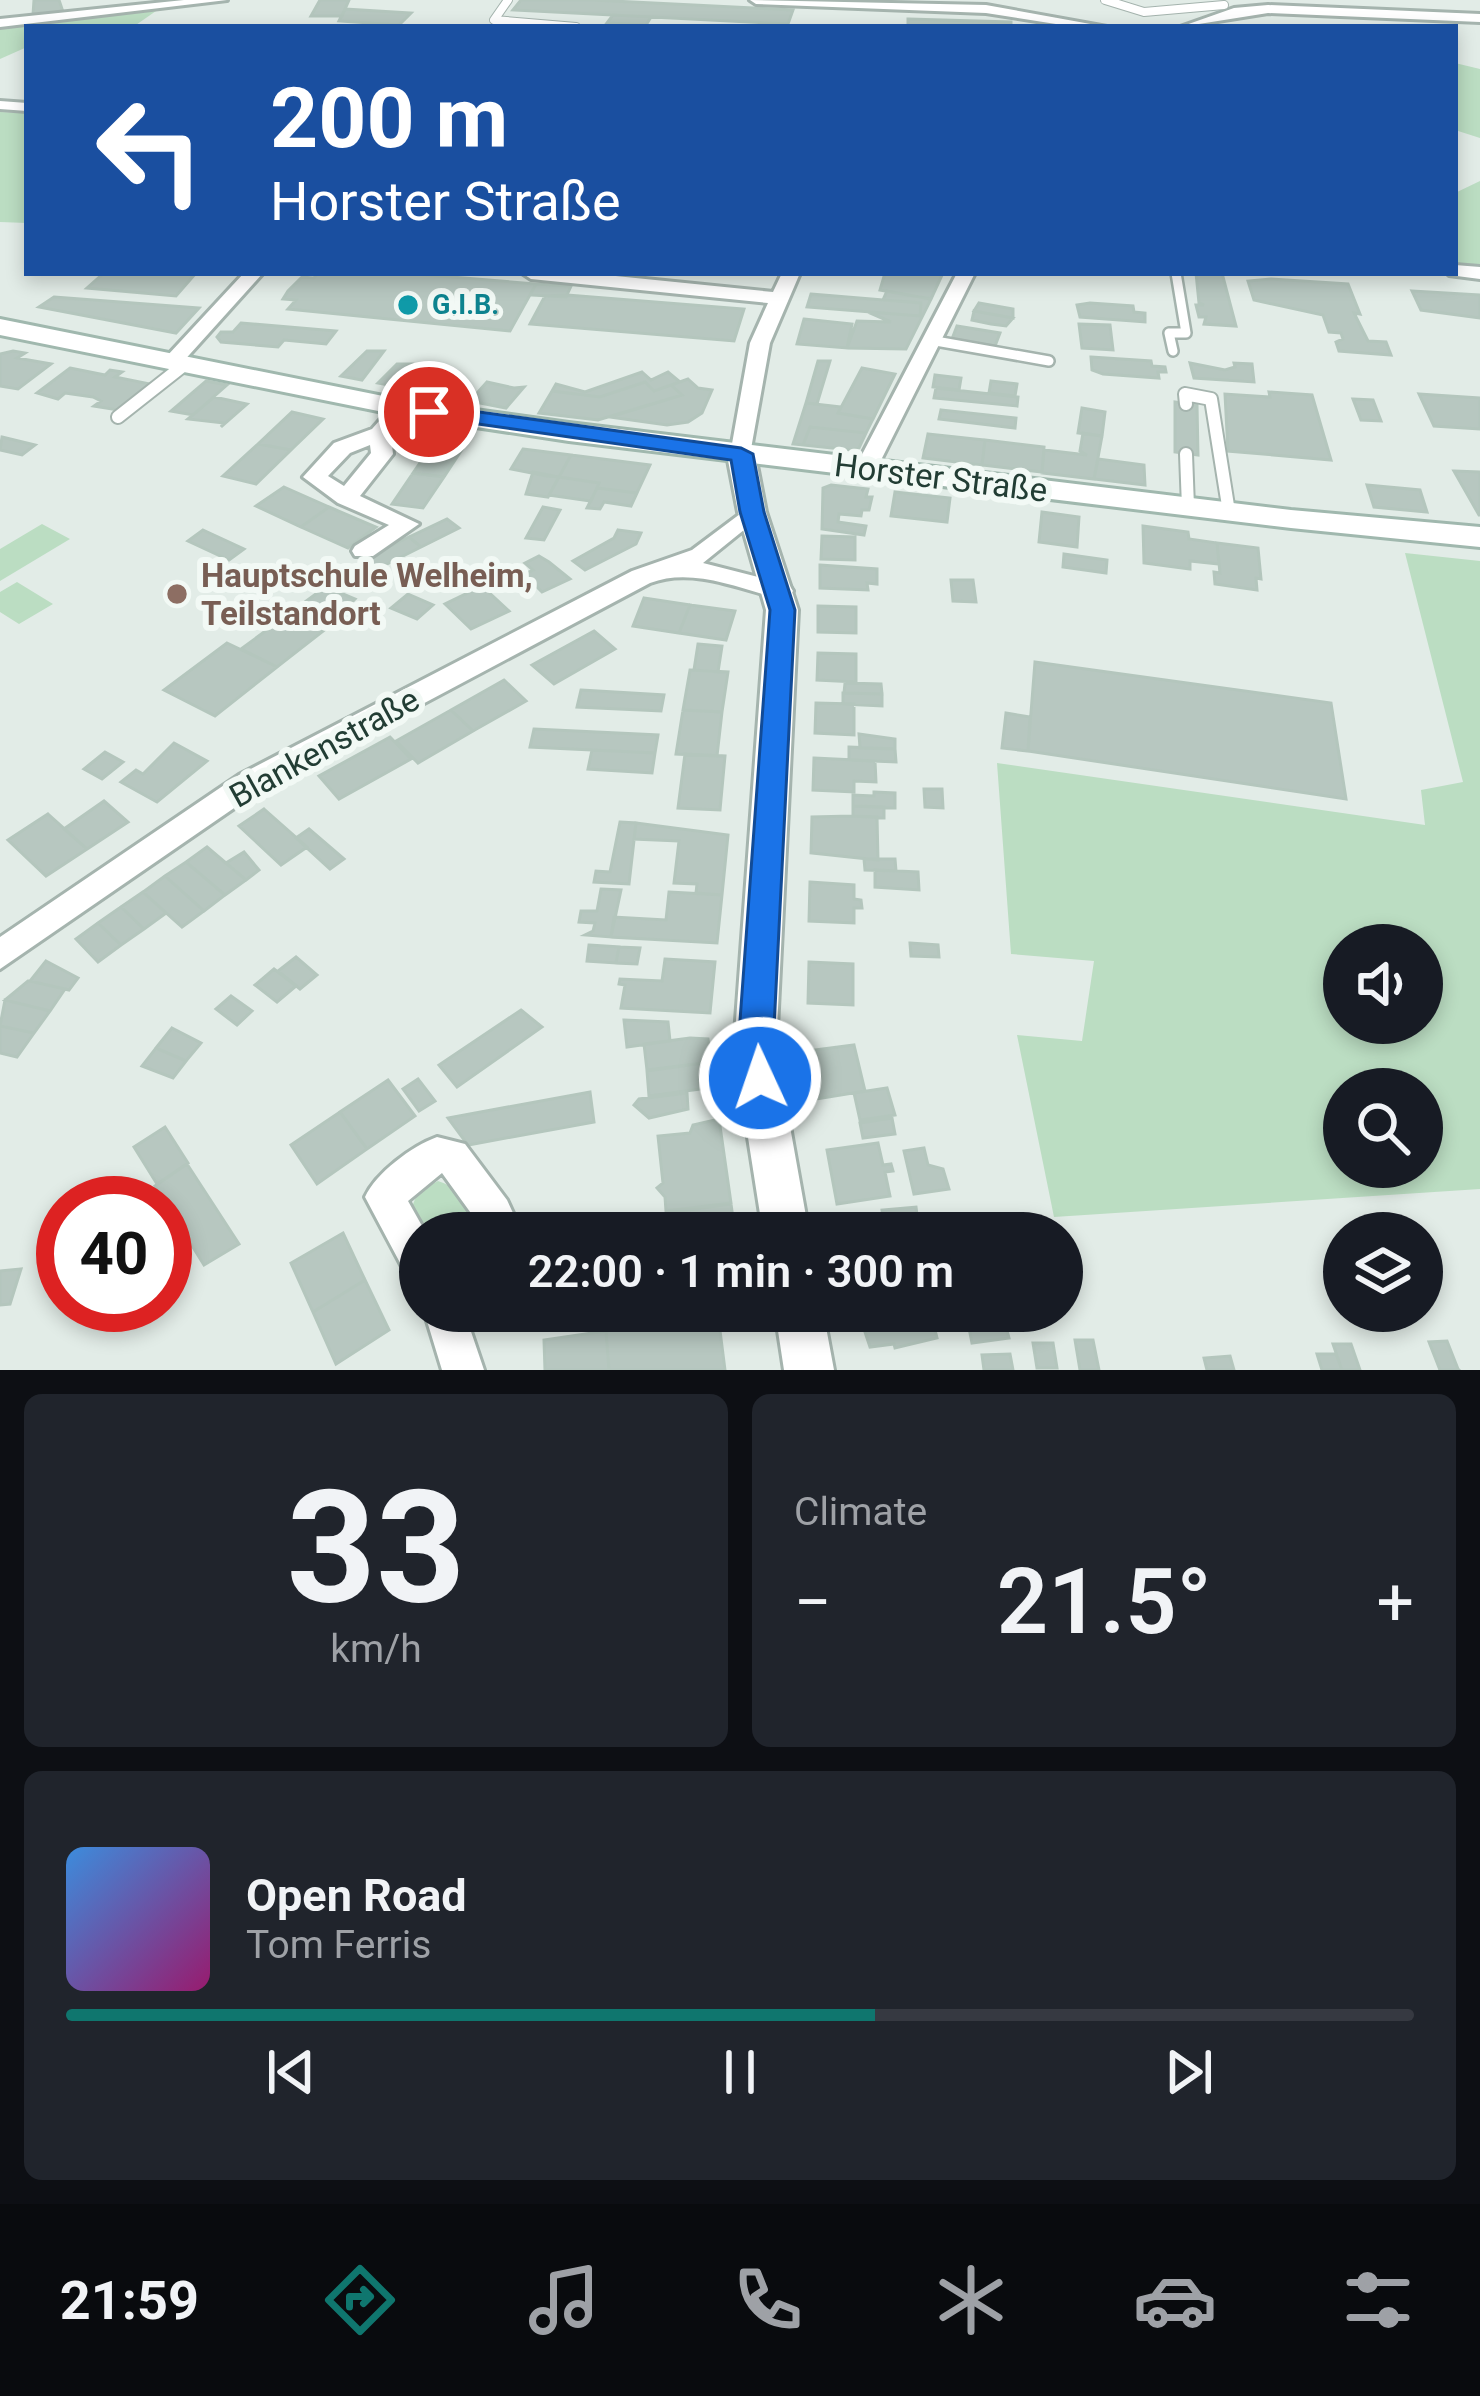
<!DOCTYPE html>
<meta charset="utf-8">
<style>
:root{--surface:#171b24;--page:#20242c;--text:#f1f3f6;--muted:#9ea1a6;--line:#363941;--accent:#0f766e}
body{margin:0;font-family:Roboto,sans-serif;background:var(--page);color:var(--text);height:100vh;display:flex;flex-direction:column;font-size:45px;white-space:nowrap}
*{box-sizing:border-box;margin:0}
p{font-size:39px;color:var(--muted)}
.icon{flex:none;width:66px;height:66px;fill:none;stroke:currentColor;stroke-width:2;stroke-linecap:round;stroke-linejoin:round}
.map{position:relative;height:1370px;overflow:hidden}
.drawer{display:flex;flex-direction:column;gap:24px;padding:24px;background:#0d0f14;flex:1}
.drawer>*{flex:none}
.top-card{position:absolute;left:24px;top:24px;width:1434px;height:252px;border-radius:0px;box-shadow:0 6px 18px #0003;background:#1a4fa0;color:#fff;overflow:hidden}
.buttons{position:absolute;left:1323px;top:924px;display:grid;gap:24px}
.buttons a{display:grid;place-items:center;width:120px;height:120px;border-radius:50%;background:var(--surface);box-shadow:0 6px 18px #0003;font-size:60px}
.speed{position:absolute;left:36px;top:1176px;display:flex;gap:24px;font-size:60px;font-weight:700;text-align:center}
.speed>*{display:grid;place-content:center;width:156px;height:156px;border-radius:50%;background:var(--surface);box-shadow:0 6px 18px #0003;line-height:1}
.speed .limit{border:18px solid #d22;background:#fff;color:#111}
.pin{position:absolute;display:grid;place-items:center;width:102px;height:102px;color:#fff;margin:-51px;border:6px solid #fff;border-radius:50%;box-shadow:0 3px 12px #0007}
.me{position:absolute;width:132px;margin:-66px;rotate:357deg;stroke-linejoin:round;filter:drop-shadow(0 0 9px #0008)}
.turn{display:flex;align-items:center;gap:42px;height:252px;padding:0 48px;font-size:54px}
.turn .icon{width:156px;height:156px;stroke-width:2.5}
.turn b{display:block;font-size:84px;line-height:102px}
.big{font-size:90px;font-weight:600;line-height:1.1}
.drawer .widget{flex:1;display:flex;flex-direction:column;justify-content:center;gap:18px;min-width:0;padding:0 42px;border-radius:18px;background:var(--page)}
.drawer .dial{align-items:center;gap:0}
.dial b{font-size:156px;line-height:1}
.song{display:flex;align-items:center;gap:36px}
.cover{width:144px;height:144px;border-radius:18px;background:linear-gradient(135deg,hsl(210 70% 55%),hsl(320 70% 35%))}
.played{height:12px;border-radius:6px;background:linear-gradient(90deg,var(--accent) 60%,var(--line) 60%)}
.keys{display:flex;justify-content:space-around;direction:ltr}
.heat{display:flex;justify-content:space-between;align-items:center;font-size:66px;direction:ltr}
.drawer .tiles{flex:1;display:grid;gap:24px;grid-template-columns:1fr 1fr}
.widget:last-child{grid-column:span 2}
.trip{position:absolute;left:399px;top:1212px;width:684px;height:120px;border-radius:60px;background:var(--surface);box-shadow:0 6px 18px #0003;font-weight:600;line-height:120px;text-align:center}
.menu{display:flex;height:192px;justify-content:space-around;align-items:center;background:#090b0e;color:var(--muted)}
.menu .icon{width:84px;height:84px}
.menu .selected{color:var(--accent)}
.menu b{font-size:54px;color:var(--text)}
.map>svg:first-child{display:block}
</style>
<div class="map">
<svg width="1480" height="1370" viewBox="0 0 1480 1370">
<rect width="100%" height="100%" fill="#e2ece7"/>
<path fill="#bbddc2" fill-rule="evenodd" d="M156,11L133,27H27V47L0,59V28Z
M1455,63L1480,69V138L1455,130Z
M0,112L27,113V223L0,222Z
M1480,181V269L1455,267V193Z
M42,524L70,539L0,581V549Z
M1405,553L1480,561V1189L1054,1217L1017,1035L1082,1041L1094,961L1011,954L997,763L1425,825L1421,790L1463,782ZM1344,945H1422V1023H1344ZM1344,1089H1422V1167H1344Z
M17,582L53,604L19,624L0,612V592Z
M438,1181C455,1186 465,1198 470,1214L462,1233H425L411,1209L418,1192Z"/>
<path fill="#b7c7c0" stroke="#b4c6bd" stroke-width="3" d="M34,0H59L63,12L33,15Z
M320,0H349L342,16H311Z
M521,0H593L793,10L788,24L513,10Z
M345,9L411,13L399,25L339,21Z
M613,15L651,17L646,25L607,23Z
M908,19L1011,22V27H908Z
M104,273H196L176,296L87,288Z
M318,273H403L536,284L510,331L288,309L296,300L283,299L288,291L302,277L314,278Z
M885,273H943L931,299L880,290Z
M1196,273H1222L1236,326L1204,324L1206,317H1199L1196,305H1204L1199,303Z
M1271,279L1348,284L1360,314L1354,313L1368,341L1386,342L1391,355L1339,351L1336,342L1343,339L1341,333L1329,332L1323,315L1254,300L1248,281Z
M536,284L571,286L566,297L530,295Z
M887,291L931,299L906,349L847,348L857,321L891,322L868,312L920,316L921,303L883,300Z
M1412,291L1480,295V318L1421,310Z
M811,294L921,303L920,316L807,307Z
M567,295L744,309L734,341L530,324L545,296Z
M54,297L199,308L176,333L39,307Z
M979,303L1013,309V318L974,311Z
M1090,303L1133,306L1134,312L1145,313V322L1080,317L1077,305Z
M974,311L1013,318L1006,326L991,324L972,320Z
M804,319L852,324L847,348L797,344Z
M241,323L336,331L326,344L284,340L278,347L221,342L217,337L221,332H233Z
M1079,324L1110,325L1113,350L1082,348Z
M957,326L988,331L1000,333L995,346L952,339Z
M13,351L25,353L17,358L51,364L18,389L0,386V354Z
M367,351H384L362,380L341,376Z
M1091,357L1151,361L1152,366L1165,367L1166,372H1158L1159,378L1103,374L1092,370Z
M818,361H830L817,404L806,403Z
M1190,363L1225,370L1235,367L1234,363L1252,364L1254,382L1194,378Z
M397,364H413L434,371L416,390L378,383Z
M70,368L105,375L110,370L122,372L115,377L150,384L118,410L94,406L101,401L93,397L65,393L58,399L37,393Z
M862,368L895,374L873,419L838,413Z
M642,372L651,380L668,372L680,382L654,391L645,382L600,397L552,391L556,384L585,392Z
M935,375L961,378L959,390L933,387Z
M688,379L698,388L712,390L702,413L688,422L667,425L610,417L682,395L671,385Z
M206,381L227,385L193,415L171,411Z
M991,381L1017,384L1015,396L989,393Z
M487,382L514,388L524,387L506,408L470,401Z
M645,382L654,391L671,385L682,395L598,420L539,413L552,391L600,397Z
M936,388L1018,397L1017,406L934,398Z
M1269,392L1312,395L1331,460L1228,451L1225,394L1270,397Z
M1419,394L1480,398V429L1434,426Z
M214,397L247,404L221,427L224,423L188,419Z
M1353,399L1373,400L1381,421L1361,420Z
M1175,402L1197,405L1198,455L1175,452Z
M806,403L841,407L838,413L873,419L866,433L810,427L803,445L793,444Z
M1082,408L1105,412L1102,436L1078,433Z
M941,410L1016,418L1015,428L939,419Z
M292,412L323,419L291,450L258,444Z
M810,427L866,433L859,448L851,450L803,445Z
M1083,433L1102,436L1094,479L1042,473L1044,450L1087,455L1080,451Z
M928,434L985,440L982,465L923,458Z
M2,437L35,445L22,455L0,450Z
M985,440L1044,447L1042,472L982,465Z
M258,444L291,450L256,484L223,476Z
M433,444L463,448L444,477L413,473Z
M523,449L571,455L559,477L547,476L511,469Z
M571,455L650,465L637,493L597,488L599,483L559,477Z
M1098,459L1144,465L1145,485L1094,479Z
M1454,471L1480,472V515H1479Z
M533,472L559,477L548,497L526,494Z
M413,473L444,477L423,508L392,504Z
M559,477L599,483L591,501L549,495Z
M831,485L868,489L866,497H872L869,510H862L861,516L839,514L838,522L866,526L864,535L822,529L823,488Z
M1367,485L1420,490L1427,512L1374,507Z
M284,487L329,507L301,527L256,506Z
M597,488L637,493L631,506L604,502L600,509L587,508Z
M895,492L950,498L947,522L891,516Z
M329,507L376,527L348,548L301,527Z
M543,507L560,510L544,540L526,538Z
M1042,512L1079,517L1077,547L1039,542Z
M447,519L459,528L421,547L409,537Z
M1143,526L1188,532L1189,539L1217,543L1219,564L1190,561V569L1144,563Z
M203,530L244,549L229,560L188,541Z
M618,530L641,533L636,544L585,570L573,561L614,538Z
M822,536L855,537V560L821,559Z
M409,537L421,547L375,570L362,560Z
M1217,543L1258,548L1261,579L1256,578L1257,590L1215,584L1214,572L1220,573Z
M1064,554L1107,560L1106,573L1063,567Z
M539,556L549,562L570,579L542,592L536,586L528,591L514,579L533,570L525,563Z
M820,565L877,569V584L867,583L868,590L820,588Z
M951,580H973L976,602L953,601Z
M482,586L509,611L471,629L445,604Z
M331,589L355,599L349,605L354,607L277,667L241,649L320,591Z
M408,594L433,605L417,619L391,608Z
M644,598L690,605L679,633L633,626Z
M690,605L735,611L726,640L679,633Z
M818,606L856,607V633L818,632Z
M594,631L615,649L554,684L532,665Z
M227,643L277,667L215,716L164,690Z
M698,644L722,646L718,672L694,670Z
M818,653L856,654V682L817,680Z
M1035,662L1331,703L1346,799L1028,751Z
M690,670L728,672L722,712L683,710Z
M504,680L526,701L473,731L451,710Z
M845,683L881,684L882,694L844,693Z
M581,690L664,695L661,711L577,707Z
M843,693L882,694V706L843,704Z
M816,703L854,704V735L815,733Z
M451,710L473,731L418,763L396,741Z
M683,710L722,712L717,756L676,754Z
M1006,713L1030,717L1028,751L1002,748Z
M534,729L658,735L655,753L530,747Z
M859,734L895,739V749L860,748Z
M390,737L411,759L339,799L319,776Z
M174,743L207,761L157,802L121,782L136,770L143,774Z
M849,747L895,749L896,762L849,760Z
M592,750L655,753L652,773L588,769Z
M105,752L123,762L102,779L84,769Z
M685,754L725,756L720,810L678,808Z
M814,758L875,761L876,782L854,781V792L813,790Z
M924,789H942L943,808L925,807Z
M874,792L895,793V808L853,806V795L874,796Z
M104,801L128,822L87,849L64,829Z
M853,806L884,807V818L853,816Z
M264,809L307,847L281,865L239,826Z
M48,814L87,849L46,876L8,840Z
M852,816L877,817L878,860L811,853L812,817Z
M620,822L636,823L629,884L594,882L596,871L610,872Z
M636,823L728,835L722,895L696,893L697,884L674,883L679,841L634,839Z
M309,829L344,859L330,869L296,838Z
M207,847L246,880L225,895L186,862Z
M244,852L259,870L246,880L226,863Z
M864,859H895L896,871L865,870Z
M186,862L225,895L204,911L165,876Z
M875,870L918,872L919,890L875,887Z
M165,876L204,911L182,927L143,892Z
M810,882L854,885V899L861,900L862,908H854V923L809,921Z
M601,889L621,890L611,937L585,935L593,931L595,923L579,922L581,911H597Z
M143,892L166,913L144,929L121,907Z
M669,892L722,895L717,943L611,937L614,917L666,920Z
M121,907L144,929L121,945L98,923Z
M98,923L121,945L98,962L76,939Z
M910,943L938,945L939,957L911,956Z
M589,945L619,947L616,963L587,961Z
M619,947L640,948L637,964L616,963Z
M296,957L317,975L300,989L278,971Z
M665,959L715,962L710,1013L621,1008L625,985L619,984L620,979L662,981Z
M46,961L78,978L69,990L30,981Z
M809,962L853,964V1005L808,1003Z
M274,969L296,986L277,1002L255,985Z
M28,981H30L65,989L50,1011L5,1000Z
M231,996L252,1011L237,1025L216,1009Z
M5,1000L50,1011L34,1033L0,1026Z
M521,1010L542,1027L457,1087L439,1065Z
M624,1020L668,1022L670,1041L627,1047Z
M0,1026L34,1033L17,1057L0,1053Z
M172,1028L201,1043L186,1061L156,1048Z
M690,1038L708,1039L711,1062L647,1070L644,1044Z
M854,1045L865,1091L816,1099L807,1051Z
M156,1048L186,1061L173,1078L142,1066Z
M711,1062L715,1087L649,1096L647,1071Z
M418,1079L435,1101L419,1111L403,1089Z
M388,1080L415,1116L367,1149L340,1112Z
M887,1088L895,1115L860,1120L854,1093Z
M590,1092L594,1122L468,1145L448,1118Z
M687,1093L688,1109L649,1118L634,1105L639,1099Z
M340,1112L367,1149L317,1184L291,1145Z
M892,1118L895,1134L863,1138L860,1123Z
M719,1119L731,1203L666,1211L665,1197L657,1188L663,1183L658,1136L690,1133L693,1125Z
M165,1127L188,1163L157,1184L134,1147Z
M878,1143L883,1165L891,1164L893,1171L885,1172L890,1196L837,1204L827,1150Z
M924,1148L928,1165L943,1169L949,1189L914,1194L904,1151Z
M187,1164L239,1244L204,1265L155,1186Z
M731,1204L735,1233H675L673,1212Z
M916,1207L918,1223L884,1225L882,1210Z
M343,1233L365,1280L313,1312L291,1263Z
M21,1269L10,1304L0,1305V1271Z
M365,1280L389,1330L336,1364L313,1312Z
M858,1311H930L937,1338L895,1348L894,1344L870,1347Z
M718,1315L725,1370H609L606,1331Z
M1003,1316L1009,1338L972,1343L968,1323Z
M606,1331L609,1370H545L544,1340Z
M1075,1340H1093L1099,1370H1080Z
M1447,1341L1458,1369L1459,1370H1440L1429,1342Z
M1033,1343H1053L1057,1368H1037Z
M1333,1344H1351L1360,1370H1342Z
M1010,1354L1013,1370H984L982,1355Z
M1317,1354H1336L1342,1370H1322Z
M1230,1356L1234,1370H1207L1204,1358Z"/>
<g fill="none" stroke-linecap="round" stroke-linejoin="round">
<defs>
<path id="service-far2" d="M508,0L494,20L576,27
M1105,0L1144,12L1224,5"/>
<path id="service-far1" d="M930,340L1049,361
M1173,351L1169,333H1186L1176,273
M180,368L187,363"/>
<path id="service" d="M1186,404L1185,394L1211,399L1229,512
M118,417L184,365
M1186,454L1188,507"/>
<path id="minor" d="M184,0H227L0,27V19Z
M750,0L986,5L1107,27H1075L986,13L756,4Z
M1268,5L1480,14V22L1268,13L1180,27L1234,8Z
M0,101L27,103V111L0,109Z
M1455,265L1480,267V279L1449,275L1455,273Z
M244,273H263L181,364H167V356Z
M522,273H586L773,292L782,273H800L770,343L749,460L741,462L730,455L750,343L768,303L531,279Z
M957,273H975L877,468L866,475L858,473L855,468Z
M403,402L414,408L391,435L393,454L360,496L419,524L373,556H355L352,551L355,546L389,525L338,503L303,477L334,443L372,429L395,403ZM370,445L371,453L344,486L328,476L350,453Z
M752,505L760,507L764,512L760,517L703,563L789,585L793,591L789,597L780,599C739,588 691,567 650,583L259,791L0,969V937L239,775L632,571L692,550Z
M437,1137L465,1144L507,1200L513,1213L508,1233H464L473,1216L442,1173L408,1201L426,1233H420V1280L406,1274L365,1197C376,1173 412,1146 437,1137Z
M424,1311H464L484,1370H442Z"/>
<path id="tertiary" d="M741,447L755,455L766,512L798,610L776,1048L809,1233H763L734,1048L766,610L738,512L727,455Z
M775,1311H823L834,1370H784Z"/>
<path id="secondary" d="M0,319L403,400L569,423L1291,510L1480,527V547L1291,528L569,441L403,416L0,335Z"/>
</defs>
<use href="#service-far2" stroke="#a5b4ae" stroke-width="10"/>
<use href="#service-far1" stroke="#a5b4ae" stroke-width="14"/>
<use href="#service" stroke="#a5b4ae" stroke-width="16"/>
<use href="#minor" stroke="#a5b4ae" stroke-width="6"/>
<use href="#tertiary" stroke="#a5b4ae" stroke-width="6"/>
<use href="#secondary" stroke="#a0b8ae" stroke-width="6"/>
<use href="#service-far2" stroke="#fff" stroke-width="8"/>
<use href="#service-far1" stroke="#fff" stroke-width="9"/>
<use href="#service" stroke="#fff" stroke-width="12"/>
<use href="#minor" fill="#fff" fill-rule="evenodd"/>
<use href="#tertiary" fill="#fff" fill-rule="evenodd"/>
<use href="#secondary" fill="#fff" fill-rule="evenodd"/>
</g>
<path fill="#1a73e8" stroke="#114b97" stroke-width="3" d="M429,405L741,448L753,454L764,512L795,610L773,1048L777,1078L772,1089L760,1094L747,1089L738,1048L770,610L740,512L731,460L422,416L419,412Z"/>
<circle fill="#0f9aa8" stroke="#f2f9f5" stroke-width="4.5" cx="408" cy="305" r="12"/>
<circle fill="#8d6e63" stroke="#f2f9f5" stroke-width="4.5" cx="177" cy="594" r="12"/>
<g text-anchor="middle" stroke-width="12" stroke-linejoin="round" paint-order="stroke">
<g font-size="27" font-weight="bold" fill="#0d838f" stroke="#f2f9f5" text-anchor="start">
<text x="432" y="314">G.I.B.</text>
</g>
<g font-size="33" fill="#223d34" stroke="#f2f9f5">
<text transform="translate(941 477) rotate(7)" y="12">Horster Straße</text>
<text transform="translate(324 747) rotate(-29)" y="12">Blankenstraße</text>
</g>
<g font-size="33" font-weight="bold" fill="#785e54" stroke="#f2f9f5" text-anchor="start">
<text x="201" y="587">Hauptschule Welheim,<tspan x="201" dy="38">Teilstandort</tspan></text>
</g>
</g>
</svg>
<div class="buttons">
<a><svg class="icon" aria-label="sound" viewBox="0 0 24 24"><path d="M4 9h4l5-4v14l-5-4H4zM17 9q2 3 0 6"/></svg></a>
<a><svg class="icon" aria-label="search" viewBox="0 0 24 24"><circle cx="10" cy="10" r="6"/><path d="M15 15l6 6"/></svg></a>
<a><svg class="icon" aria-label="layers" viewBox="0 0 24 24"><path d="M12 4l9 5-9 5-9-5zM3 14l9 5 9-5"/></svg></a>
</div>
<div class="speed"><div class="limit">40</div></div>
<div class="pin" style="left:429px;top:412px;background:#d93025"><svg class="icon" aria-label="arrive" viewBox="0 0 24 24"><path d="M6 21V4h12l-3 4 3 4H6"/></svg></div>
<svg class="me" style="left:760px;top:1078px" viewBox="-20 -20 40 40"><circle r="17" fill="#1a73e8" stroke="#fff" stroke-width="3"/><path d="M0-11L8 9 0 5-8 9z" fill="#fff"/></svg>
<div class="trip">22:00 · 1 min · 300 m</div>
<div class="top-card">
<div class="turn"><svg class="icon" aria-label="left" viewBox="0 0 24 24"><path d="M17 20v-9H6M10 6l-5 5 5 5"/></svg><div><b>200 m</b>Horster Straße</div></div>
</div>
</div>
<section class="drawer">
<div class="tiles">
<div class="widget dial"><b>33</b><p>km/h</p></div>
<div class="widget"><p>Climate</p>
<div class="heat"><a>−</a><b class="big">21.5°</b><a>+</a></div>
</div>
<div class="widget">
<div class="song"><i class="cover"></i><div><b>Open Road</b><p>Tom Ferris</p></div></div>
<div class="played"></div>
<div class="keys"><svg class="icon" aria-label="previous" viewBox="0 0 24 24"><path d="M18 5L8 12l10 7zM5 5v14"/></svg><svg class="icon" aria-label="pause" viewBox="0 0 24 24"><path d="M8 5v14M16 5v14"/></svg><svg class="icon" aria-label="next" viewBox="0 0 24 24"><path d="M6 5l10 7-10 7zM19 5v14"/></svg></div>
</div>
</div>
</section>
<nav class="menu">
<b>21:59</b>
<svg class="icon selected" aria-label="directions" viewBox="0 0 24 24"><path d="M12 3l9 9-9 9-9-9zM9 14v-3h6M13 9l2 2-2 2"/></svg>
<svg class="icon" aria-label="music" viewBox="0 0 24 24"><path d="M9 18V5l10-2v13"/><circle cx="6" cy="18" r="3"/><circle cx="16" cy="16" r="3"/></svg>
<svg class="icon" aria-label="phone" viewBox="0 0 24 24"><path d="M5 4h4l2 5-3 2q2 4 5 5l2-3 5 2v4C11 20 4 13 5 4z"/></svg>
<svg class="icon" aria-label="climate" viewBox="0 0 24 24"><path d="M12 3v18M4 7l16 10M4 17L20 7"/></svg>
<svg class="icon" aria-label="car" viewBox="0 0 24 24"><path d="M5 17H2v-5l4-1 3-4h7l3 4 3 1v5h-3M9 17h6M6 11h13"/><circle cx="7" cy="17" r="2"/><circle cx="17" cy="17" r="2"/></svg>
<svg class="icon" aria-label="filters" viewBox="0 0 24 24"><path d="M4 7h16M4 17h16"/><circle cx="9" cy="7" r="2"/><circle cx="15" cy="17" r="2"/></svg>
</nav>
